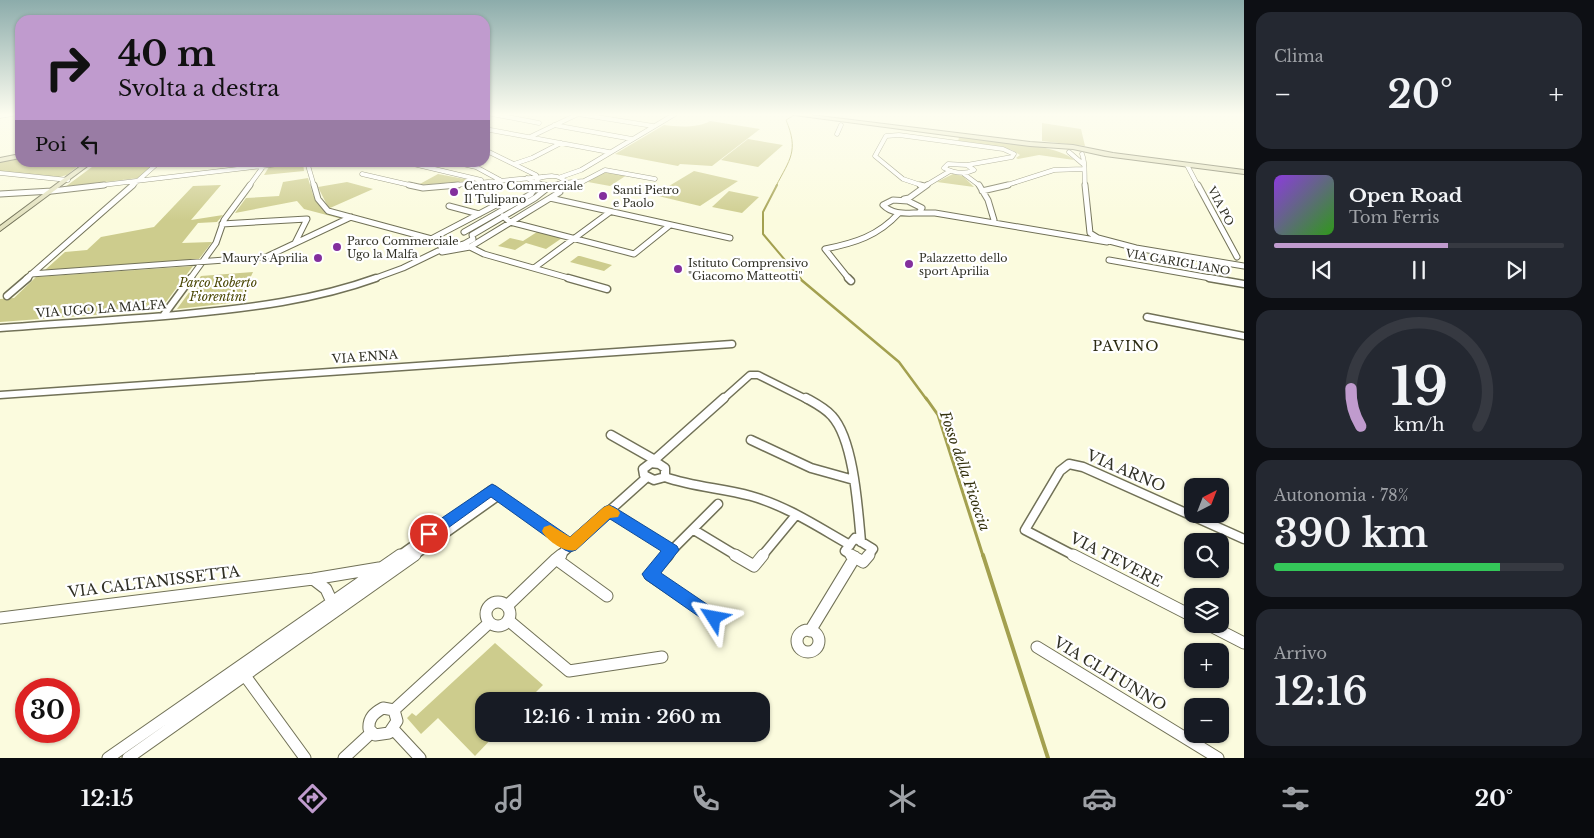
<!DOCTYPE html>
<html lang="it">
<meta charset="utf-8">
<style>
:root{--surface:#171b24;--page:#242831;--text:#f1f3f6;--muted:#9ea1a6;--line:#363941;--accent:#c09bce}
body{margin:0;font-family:"Libre Baskerville",serif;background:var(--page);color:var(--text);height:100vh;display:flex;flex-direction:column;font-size:19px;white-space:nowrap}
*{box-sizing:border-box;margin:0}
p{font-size:16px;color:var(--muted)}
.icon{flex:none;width:28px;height:28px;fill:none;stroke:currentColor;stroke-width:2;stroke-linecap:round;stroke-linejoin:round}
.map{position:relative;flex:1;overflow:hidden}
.drawer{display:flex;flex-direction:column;gap:12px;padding:12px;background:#0d0f14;width:350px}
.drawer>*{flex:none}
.hud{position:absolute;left:15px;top:15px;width:475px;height:152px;border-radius:15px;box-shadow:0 1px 4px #0004;background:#c09bce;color:#111;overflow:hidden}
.needle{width:32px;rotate:42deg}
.buttons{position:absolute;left:1184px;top:478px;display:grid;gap:10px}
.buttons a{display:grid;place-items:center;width:45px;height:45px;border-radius:10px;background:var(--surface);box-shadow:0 1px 4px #0004;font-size:25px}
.speed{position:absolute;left:15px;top:678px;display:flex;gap:10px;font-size:25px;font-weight:700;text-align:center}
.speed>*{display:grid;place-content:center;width:65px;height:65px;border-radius:50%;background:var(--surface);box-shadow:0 1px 4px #0004;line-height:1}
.speed .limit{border:8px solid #d22;background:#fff;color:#111}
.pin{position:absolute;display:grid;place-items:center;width:42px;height:42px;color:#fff;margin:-21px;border:2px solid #fff;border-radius:50%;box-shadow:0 1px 5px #0007}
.me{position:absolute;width:55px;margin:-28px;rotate:304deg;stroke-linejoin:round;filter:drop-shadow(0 0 4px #0008)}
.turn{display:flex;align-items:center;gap:18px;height:105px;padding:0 20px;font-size:22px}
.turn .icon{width:65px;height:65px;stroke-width:2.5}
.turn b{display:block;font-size:35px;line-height:42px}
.then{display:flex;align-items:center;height:48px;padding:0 20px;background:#0003;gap:10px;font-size:19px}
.big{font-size:38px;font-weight:600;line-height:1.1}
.drawer .card{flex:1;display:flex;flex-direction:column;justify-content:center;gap:8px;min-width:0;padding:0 18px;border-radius:15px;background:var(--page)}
.drawer .dial{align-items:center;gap:0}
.dial svg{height:130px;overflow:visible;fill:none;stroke:var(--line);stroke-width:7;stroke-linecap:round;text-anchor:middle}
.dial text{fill:var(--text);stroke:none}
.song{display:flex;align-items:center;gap:15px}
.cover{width:60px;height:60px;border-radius:8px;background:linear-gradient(135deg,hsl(270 70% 55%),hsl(110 70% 35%))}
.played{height:5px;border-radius:2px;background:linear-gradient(90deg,var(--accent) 60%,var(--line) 60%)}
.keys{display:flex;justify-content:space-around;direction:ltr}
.heat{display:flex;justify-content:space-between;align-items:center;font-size:28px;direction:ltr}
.charge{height:8px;border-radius:4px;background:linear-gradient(90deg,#34c759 78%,var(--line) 0)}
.trip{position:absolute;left:475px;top:692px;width:295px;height:50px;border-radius:15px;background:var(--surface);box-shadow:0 1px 4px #0004;font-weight:600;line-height:50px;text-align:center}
.tabs{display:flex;height:80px;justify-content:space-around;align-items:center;background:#090b0e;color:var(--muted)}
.tabs .icon{width:35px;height:35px}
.tabs .selected{color:var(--accent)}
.tabs b{font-size:22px;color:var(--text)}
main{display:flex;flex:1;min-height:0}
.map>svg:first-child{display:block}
</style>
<main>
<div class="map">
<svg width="1244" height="758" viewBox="0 0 1244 758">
<rect width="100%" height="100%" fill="#fbfbde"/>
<path fill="#cdcc8d" d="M710,121L760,129L712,166L680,164L678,166L615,154L664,125C677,127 699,128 710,121Z
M1042,123L1081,129L1085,146L1042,141Z
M959,137C984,140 1058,144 1074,160L1039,155L1018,159L1016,158L1020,155L1012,150L1001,147L958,142Z
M748,139L783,145L758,167L721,160Z
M20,157V162L73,163L78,166L67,175L59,177L0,171V162Z
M115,163H155L138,178L65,187L96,164Z
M303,163L304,171L264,175L269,167Z
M605,171L627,175L610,186L588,182Z
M694,171L738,181L700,206L654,195Z
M438,174L475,181L418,185Z
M953,174L963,176L974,187L937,182Z
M308,178L313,195L324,211L345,217L342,219L304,209L297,201L235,213L246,198L279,196L283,182Z
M347,182L373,189L330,208L328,207L318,187Z
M221,185L191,220L223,215L217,222L198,223L182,243L212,242L199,259L45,270L65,252L87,250L101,237L154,227L193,186Z
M729,191L759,197L742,213L712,207Z
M537,232L562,238L546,249L526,243L515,250L498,246L510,238L523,241Z
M578,256H580L612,265L604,271L570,262Z
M193,266L160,310L0,322V299L14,298L36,277Z
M253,272L239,302L177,309L201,276Z
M495,643L543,685L527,701H484V734H496L475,756L438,718L421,734L407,718L412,713L416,716Z"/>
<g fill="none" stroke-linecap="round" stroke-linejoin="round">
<path stroke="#a3a04f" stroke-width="1" d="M776,186C790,159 799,151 786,120L796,114"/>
<path stroke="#a3a04f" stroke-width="2" d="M777,185L763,212V234L801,279"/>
<path stroke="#a3a04f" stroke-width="2.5" d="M799,278L899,362L927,400"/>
<path stroke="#a3a04f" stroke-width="3" d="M926,398L938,415L983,556"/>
<path stroke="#a3a04f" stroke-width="4" d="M983,555L1048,758"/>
<defs>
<path id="street-far4" d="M492,114L539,123
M578,114L653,126
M0,116L12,114
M554,125L632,139
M485,129L609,152
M837,134L841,125
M530,137L578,114
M485,150L536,175
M1069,152L1083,164
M1082,154C1086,163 1084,175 1085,186
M307,162L314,186
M405,162L481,180
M454,162L476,167L500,180
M514,164L532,158L561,143
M948,164L967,165L974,170C964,175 954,173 944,168Z
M1187,165L1198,186
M0,173L68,180
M362,174L414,186
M964,174L980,186
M561,177L581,170L675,114
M527,178L537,184L536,186
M562,183L584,181L605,170L655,179
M94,186L295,162
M132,186L159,162
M249,186L265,164
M444,186L542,177
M546,186L536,182L539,178C548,176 558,174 565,181L554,186
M924,186L903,179L875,156L886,136L899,135L1003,149L1014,154L1012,157L967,165
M925,186L950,171
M1004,186L1054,170L1083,169"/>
<path id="street-far3" d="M314,185L318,199L328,211L439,241L441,247
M409,185L423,188L458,185
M541,185L551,186L559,185
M920,185L924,186
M979,185L988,200L994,220
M1085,185L1090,233L1098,238L1136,248L1244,266
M1198,185L1237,257
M982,191L1008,185
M0,194L52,191L104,185
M550,198L730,238
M904,199L909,198L927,185
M893,200L908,201L922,208L919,213C906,213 893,215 883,205Z
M449,206L479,214
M919,213H935L1107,242
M503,216L510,222L634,254L670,225
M222,224L307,219L295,243
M464,232L531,194L537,185
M431,239L496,205L512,203
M466,246L470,247L560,192L557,185
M442,252L470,247L484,254L572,279
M1109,260L1216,279
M534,268L610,212
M31,274L266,257L351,217
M26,279L133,185
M190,279L216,243L224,220L250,185
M373,279L403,268L438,251L464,244L473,239L472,235L535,198L550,186
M849,279L825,249C855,243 878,236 899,213"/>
<path id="street-far2" d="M568,278L607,289
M848,278L851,281
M1209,278L1244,284
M7,296L28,278
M163,316L191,278
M1147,317L1244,336
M0,328C62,323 124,320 186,314C250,308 315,300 376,278
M0,395L732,344
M722,400L750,375H758L808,400"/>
<path id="street-far1" d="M806,398C815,403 825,408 832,416C854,440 858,510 861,542
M611,435L655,460
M751,440L811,468L854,480
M651,463L724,398
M651,463L659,464L665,468V477L654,480L644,475L643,469Z
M665,477C693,487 722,488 751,496C787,506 818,527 850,545
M609,511L672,550L718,504
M694,530L737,556
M399,556L492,490L570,546
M413,556L499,495
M559,556L646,478
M667,556L672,550
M762,556L796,515
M853,556L845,551L855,538L873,549L868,556
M1075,556L1025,530L1060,471L1069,464L1083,467L1244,539"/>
<path id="street" d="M561,555L556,559L607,596
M668,555L650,575L714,618
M735,555L754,566L763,555
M851,555L863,562L869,555
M1073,555L1192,616
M313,579L326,589L332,602
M486 614a12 12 0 1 1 24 0a12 12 0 1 1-24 0Z
M507,606L556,559
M0,618L313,579L379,568
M508,620L569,671L662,657
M1207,624L1244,643
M797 641a11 11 0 1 1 22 0a11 11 0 1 1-22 0Z
M810,631L855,557
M1037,647L1218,758
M243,673L305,758
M383,708L394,710L397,721L389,733L375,735L369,729C368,718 374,713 383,708Z
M394,710L489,623
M393,729L420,758
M108,758L400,555
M128,758L415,555
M344,758L371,733"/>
<path id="secondary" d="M792,114H803L1030,142L1073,145L1113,153L1244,170V174L1105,156L1073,149L1030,146L794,115Z
M20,154V158L0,162V158Z
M86,162H93L0,231V226Z"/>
</defs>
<use href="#street-far4" stroke="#717157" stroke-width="5"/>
<use href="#street-far3" stroke="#717157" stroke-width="7"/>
<use href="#street-far2" stroke="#717157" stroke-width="9"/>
<use href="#street-far1" stroke="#717157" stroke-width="11"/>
<use href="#street" stroke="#717157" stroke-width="13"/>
<use href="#secondary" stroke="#717157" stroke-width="2"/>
<use href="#street-far4" stroke="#fff" stroke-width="4"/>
<use href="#street-far3" stroke="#fff" stroke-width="5"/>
<use href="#street-far2" stroke="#fff" stroke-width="6"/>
<use href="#street-far1" stroke="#fff" stroke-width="8"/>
<use href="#street" stroke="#fff" stroke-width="11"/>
<use href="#secondary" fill="#e3e2bf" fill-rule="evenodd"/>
</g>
<linearGradient id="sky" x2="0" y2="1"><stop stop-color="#8cacab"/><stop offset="0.52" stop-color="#fdfdf0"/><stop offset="1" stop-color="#fdfdf0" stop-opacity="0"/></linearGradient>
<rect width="1244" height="220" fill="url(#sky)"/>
<path fill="#1a73e8" stroke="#114b97" d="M492,484L496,486L570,537L604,507L609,505L614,507L677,546L679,550L661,573L720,613L723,618L720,623L714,626L708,623L645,579L642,574L661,551L610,519L576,550L570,552L565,550L491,497L434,538L429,540L424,538L421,534L424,530Z"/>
<path fill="#f59e0b" d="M609,505L618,510L620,513L618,517L610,518L576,550C565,553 547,541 542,531L544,527L550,525L570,537L604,507Z"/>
<g fill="#832f9d" stroke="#fff" stroke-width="2">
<circle cx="454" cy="192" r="5"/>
<circle cx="603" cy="196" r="5"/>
<circle cx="337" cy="247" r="5"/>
<circle cx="318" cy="258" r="5"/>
<circle cx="909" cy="264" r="5"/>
<circle cx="678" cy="269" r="5"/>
</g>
<g text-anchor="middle" stroke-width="4.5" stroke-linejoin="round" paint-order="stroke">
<g font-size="11" fill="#303025" stroke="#fff" text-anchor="start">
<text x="464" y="190">Centro Commerciale<tspan x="464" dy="13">Il Tulipano</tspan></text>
<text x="613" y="194">Santi Pietro<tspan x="613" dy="13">e Paolo</tspan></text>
<text x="347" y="245">Parco Commerciale<tspan x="347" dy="13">Ugo la Malfa</tspan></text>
<text x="308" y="262" text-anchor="end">Maury's Aprilia</text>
<text x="919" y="262">Palazzetto dello<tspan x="919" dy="13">sport Aprilia</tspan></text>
<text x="688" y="267">Istituto Comprensivo<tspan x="688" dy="13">"Giacomo Matteotti"</tspan></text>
</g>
<g font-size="11" fill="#303025" stroke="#fff">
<text transform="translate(1221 206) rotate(62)" y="4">VIA PO</text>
<text transform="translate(1178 262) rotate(10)" y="4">VIA GARIGLIANO</text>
</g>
<g font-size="12" font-style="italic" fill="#494603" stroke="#fff">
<text x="218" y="287">Parco Roberto<tspan x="218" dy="14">Fiorentini</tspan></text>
</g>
<g font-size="12" fill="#303025" stroke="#fff">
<text transform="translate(101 309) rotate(-4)" y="4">VIA UGO LA MALFA</text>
<text transform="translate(365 357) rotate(-4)" y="4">VIA ENNA</text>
</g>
<g font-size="14" letter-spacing="1" fill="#2b2b13" stroke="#fff">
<text x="1126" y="351">PAVINO</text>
</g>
<g font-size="14" font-style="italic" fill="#33310d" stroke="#fff">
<text transform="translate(965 471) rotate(71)" y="5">Fosso della Ficoccia</text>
</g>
<g font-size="15" fill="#303025" stroke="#fff">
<text transform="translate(1126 471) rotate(23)" y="5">VIA ARNO</text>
<text transform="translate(1116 560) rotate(27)" y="5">VIA TEVERE</text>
<text transform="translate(154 582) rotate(-7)" y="5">VIA CALTANISSETTA</text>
<text transform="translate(1110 674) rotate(31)" y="5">VIA CLITUNNO</text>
</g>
</g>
</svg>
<div class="buttons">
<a><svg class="needle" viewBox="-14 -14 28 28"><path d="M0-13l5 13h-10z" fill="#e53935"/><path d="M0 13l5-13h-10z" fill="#9ea1a6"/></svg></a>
<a><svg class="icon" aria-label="search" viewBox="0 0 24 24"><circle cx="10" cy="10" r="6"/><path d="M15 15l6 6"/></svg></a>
<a><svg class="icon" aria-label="layers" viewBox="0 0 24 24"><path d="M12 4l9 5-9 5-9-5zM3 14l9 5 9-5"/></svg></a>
<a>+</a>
<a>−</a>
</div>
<div class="speed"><div class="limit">30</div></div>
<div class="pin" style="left:429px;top:534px;background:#d93025"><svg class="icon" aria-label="arrive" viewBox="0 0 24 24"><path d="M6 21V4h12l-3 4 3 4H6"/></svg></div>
<svg class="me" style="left:714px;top:618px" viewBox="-20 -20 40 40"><path d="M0-17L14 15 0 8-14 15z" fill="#1a73e8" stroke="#fff" stroke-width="4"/></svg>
<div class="trip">12:16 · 1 min · 260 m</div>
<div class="hud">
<div class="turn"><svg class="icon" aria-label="right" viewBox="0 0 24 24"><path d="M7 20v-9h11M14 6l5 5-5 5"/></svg><div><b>40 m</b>Svolta a destra</div></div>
<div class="then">Poi<svg class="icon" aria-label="left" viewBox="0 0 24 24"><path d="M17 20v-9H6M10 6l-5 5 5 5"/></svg></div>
</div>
</div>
<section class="drawer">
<div class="card"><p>Clima</p>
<div class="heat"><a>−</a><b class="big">20°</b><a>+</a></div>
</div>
<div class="card">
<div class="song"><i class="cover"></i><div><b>Open Road</b><p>Tom Ferris</p></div></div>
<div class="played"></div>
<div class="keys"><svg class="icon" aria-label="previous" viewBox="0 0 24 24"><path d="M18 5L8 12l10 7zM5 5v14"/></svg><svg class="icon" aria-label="pause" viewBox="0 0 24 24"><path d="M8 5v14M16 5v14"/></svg><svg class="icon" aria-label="next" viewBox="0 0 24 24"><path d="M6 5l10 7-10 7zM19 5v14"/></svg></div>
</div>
<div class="card dial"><svg viewBox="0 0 100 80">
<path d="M14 69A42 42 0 1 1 86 69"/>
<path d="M14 69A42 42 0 0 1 8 46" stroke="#c09bce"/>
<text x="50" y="56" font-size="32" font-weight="700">19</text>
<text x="50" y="72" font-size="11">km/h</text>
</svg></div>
<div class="card"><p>Autonomia · 78%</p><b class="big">390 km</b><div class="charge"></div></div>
<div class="card"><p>Arrivo</p><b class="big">12:16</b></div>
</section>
</main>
<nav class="tabs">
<b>12:15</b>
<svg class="icon selected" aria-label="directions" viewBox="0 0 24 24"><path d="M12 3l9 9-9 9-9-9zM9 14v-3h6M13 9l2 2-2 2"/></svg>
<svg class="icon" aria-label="music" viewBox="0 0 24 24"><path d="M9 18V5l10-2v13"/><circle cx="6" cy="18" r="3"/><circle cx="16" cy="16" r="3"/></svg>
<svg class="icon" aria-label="phone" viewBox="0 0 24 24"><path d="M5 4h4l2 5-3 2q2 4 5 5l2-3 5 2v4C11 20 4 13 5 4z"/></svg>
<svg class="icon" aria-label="climate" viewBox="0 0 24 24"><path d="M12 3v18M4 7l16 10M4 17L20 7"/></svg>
<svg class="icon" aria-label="car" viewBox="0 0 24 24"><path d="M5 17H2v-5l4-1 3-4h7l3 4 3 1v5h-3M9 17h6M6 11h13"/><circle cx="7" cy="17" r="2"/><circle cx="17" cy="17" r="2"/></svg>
<svg class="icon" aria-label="filters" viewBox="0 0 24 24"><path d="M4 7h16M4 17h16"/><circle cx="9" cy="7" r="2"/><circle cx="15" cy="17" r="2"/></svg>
<b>20°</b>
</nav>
